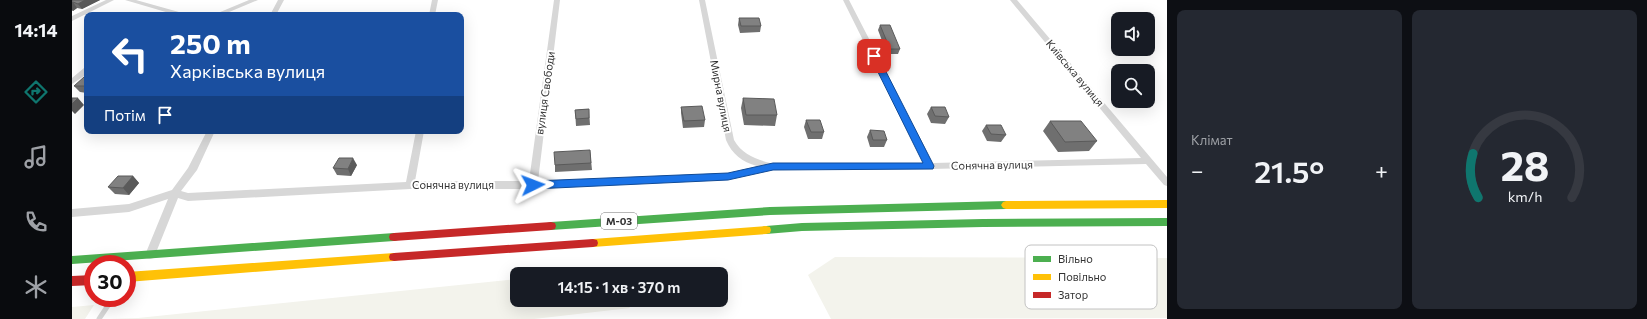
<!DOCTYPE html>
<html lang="uk">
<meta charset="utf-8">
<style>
:root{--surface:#171b24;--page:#242831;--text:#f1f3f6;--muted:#9ea1a6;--line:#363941;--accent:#0f766e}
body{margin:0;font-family:Commissioner,sans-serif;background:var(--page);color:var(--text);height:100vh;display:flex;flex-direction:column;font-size:15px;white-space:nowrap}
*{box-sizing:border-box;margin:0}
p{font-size:13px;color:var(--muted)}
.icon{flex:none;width:22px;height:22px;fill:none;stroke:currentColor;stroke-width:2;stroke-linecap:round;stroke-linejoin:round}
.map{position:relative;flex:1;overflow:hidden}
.sheet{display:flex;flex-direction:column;gap:10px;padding:10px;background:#0d0f14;width:480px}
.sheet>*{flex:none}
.guide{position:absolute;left:12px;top:12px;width:380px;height:122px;border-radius:8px;box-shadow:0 4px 16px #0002;background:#1a4fa0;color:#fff;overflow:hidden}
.fabs{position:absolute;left:1039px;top:12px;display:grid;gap:8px}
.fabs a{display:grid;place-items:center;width:44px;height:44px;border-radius:8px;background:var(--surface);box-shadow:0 4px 16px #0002;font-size:20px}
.speed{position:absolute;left:12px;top:255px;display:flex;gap:8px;font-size:20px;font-weight:700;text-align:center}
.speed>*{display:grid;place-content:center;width:52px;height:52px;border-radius:50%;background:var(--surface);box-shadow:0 4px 16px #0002;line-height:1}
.speed .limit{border:6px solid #d22;background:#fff;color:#111}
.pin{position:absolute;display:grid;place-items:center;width:34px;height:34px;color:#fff;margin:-17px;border-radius:8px;box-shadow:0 2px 6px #0006}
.me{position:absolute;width:44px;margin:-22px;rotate:87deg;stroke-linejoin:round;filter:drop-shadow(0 0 3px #0008)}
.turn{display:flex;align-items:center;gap:14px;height:84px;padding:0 20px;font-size:18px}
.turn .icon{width:52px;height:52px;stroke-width:2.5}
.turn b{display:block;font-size:28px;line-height:34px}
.then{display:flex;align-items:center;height:38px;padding:0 20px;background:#0003;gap:8px;font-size:15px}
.big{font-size:30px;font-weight:600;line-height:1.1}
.sheet .card{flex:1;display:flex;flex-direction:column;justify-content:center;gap:6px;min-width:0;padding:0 14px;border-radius:8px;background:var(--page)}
.sheet .dial{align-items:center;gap:0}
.dial svg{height:104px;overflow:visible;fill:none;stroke:var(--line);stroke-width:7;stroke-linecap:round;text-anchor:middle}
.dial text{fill:var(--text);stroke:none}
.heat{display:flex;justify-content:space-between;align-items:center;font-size:22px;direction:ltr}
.sheet .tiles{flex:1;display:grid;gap:10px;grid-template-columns:repeat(2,1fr)}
.trip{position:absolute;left:438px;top:267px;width:218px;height:40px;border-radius:8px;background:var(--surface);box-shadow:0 4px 16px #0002;font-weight:600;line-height:40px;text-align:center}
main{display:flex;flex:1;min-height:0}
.tabs{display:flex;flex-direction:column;width:72px;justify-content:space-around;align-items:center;background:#090b0e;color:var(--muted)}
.tabs .icon{width:28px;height:28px}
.tabs .active{color:var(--accent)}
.tabs b{font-size:18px;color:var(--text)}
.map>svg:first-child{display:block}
</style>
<main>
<nav class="tabs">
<b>14:14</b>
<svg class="icon active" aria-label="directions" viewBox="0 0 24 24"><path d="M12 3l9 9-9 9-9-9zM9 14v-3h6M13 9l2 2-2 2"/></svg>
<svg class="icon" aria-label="music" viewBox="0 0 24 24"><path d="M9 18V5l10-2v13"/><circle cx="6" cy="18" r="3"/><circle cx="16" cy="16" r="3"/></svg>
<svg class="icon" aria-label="phone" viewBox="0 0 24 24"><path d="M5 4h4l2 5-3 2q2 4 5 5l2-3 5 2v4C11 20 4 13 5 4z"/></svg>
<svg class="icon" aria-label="climate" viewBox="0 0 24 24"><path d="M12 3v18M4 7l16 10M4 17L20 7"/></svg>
</nav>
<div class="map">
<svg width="1095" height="319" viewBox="0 0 1095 319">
<rect width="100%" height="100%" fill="#fff"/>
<path fill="#f3f3ec" d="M763,257L1095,258V318L759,319L736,275Z
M445,279V300H551L558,308L462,319H37L66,318Z
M22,305L13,319H0V307Z"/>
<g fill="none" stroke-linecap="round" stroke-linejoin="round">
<path stroke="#d7d7d7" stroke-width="5" d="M27,319L41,298"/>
<path fill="#d7d7d7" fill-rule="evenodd" d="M34,0H42L0,21V16Z
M53,0H64L114,14L115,15H104Z
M177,0H186L150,15H141Z
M206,0H212L204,15H198Z
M360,0H366L363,15H357Z
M482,0H488L466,181L656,173L685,166C670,162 660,154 654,140L627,0H633L662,140C670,154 683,159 698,163H852L771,0H777L861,163L1069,158L938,0H945L1095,177V186L1092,185L1074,164L858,169H701L656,179L461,189H338L116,201L106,198L83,255L82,258L78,259L74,258L73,255L96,199L57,212L0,217V209L57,204L100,190L116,168L135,131H143L125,170L109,191L116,193L334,182L344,131H352L343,181H457Z
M12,68H15V74L0,84V78Z"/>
<path fill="#4caf50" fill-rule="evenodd" d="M934,201L937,202L939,205L937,208L934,209L698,215L479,230L475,229L474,226L475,223L479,222L698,207Z
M1095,218V226L911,227L730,231L694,234L690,233L689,230L690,227L694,226L730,223L911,219Z
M322,233L326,234L327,237L326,240L322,241L0,264V256Z"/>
<path fill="#ffc107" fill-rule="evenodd" d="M1095,200V208L934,209L931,208L929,205L931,202L934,201Z
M694,226L698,227L699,230L698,233L694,234L521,247L517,246L516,243L517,240L521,239Z
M322,253L326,254L327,257L326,260L322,261L55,282V272Z"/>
<path fill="#c62828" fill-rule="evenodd" d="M479,222L483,223L484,226L483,229L479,230L322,241L318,240L317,237L318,234L322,233Z
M521,239L525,240L526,243L525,246L521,247L322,261L318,260L317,257L318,254L322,253Z
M21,275V285L0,286V276Z"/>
</g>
<path fill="#6f6f6f" d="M0,0H28L10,9L5,8L1,11L0,10Z
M667,18L689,26L688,32L668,33L666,25Z
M808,25L828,49L826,54H815L806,30Z
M15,77V93L8,92L2,86Z
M671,98L705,115L703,126L672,125L669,108Z
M609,107L633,120L632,127L611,128L609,113Z
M859,107L877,117L873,124L859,123L855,114Z
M517,109L518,125L504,126L503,110Z
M734,120L752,132L750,139H736L732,127Z
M978,121L1025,141L1017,151L986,152L971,131Z
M914,125L934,135L929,142L915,141L910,131Z
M798,130L815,140L812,147H798L795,137Z
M518,150L520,170L483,172V165Z
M285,165L279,176L265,175L261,168Z
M61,176L67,183L57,195L43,194L36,187Z"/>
<path fill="#5a5a5a" d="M13,0H28L10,9L6,4Z
M1,2L5,8L1,11L0,10V3Z
M6,98L12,105L3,114L0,111V104Z
M281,158L285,165L279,176L276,169Z
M61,176L67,183L57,195L51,188Z"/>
<path fill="#818181" stroke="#5a5a5a" d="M0,0H13L6,4L1,2L0,3Z
M667,18H687L689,26H669Z
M808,25H818L828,49H818Z
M12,77H15V86H2Z
M0,98H6L0,104Z
M671,98L702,99L705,115H674Z
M630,106L633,120L612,121L609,107Z
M859,107H873L877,117L863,116Z
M517,109V118L504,119L503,110Z
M734,120H748L752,132H739Z
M978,121H1009L1025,141L993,142Z
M914,125H929L934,135L919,134Z
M798,130L812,131L815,140H801Z
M518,150L519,163L483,165L482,152Z
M267,158H281L276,169L261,168Z
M46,176H61L51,188L36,187Z"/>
<path fill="#1a73e8" stroke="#114b97" d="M802,53L806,56L862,166L861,169L701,170L656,180L461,189L456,185L461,181L656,173L701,163H851L798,56Z"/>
<g text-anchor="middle" stroke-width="4" stroke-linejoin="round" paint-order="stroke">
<rect fill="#fff" stroke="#707070" stroke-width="1" x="529" y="213" width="36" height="16" rx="3"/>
<g font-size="10" font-weight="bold" fill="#333">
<text x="547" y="225">М-03</text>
</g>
<g font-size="11" fill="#333" stroke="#fff">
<text transform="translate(1003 73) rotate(50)" y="4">Київська вулиця</text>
<text transform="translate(473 93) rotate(-82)" y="4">вулиця Свободи</text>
<text transform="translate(649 96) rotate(79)" y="4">Мирна вулиця</text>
<text transform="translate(920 165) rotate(-1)" y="4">Сонячна вулиця</text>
<text x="381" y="189">Сонячна вулиця</text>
</g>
</g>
<rect x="953" y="245" width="132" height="64" rx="6" fill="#fff" stroke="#c2c2c2" stroke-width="1"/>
<rect x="961" y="256" width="18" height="6" fill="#4caf50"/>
<rect x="961" y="274" width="18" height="6" fill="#ffc107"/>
<rect x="961" y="292" width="18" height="6" fill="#c62828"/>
<g font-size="11" fill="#333">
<text x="986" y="263">Вільно</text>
<text x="986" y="281">Повільно</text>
<text x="986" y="299">Затор</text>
</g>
</svg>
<div class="fabs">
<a><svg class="icon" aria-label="sound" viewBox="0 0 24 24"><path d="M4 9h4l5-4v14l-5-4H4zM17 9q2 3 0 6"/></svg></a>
<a><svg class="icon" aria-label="search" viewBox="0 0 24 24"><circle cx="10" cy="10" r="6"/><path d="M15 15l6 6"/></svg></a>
</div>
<div class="speed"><div class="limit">30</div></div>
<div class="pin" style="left:802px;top:56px;background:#d93025"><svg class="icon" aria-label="arrive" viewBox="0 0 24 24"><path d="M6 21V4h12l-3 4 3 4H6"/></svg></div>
<svg class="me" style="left:461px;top:185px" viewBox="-20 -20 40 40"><path d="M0-17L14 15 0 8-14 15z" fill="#1a73e8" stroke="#fff" stroke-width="4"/></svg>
<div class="trip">14:15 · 1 хв · 370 m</div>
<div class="guide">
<div class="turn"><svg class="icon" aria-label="left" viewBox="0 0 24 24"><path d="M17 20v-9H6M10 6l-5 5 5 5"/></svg><div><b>250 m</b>Харківська вулиця</div></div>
<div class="then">Потім<svg class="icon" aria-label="arrive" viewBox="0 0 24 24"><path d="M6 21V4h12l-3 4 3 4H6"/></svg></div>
</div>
</div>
<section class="sheet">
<div class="tiles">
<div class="card"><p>Клімат</p>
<div class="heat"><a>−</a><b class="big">21.5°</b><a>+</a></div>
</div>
<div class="card dial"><svg viewBox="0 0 100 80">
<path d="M14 69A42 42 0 1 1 86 69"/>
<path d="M14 69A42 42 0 0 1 10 35" stroke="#0f766e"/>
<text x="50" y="56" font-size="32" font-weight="700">28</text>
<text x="50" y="72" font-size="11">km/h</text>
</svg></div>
</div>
</section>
</main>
